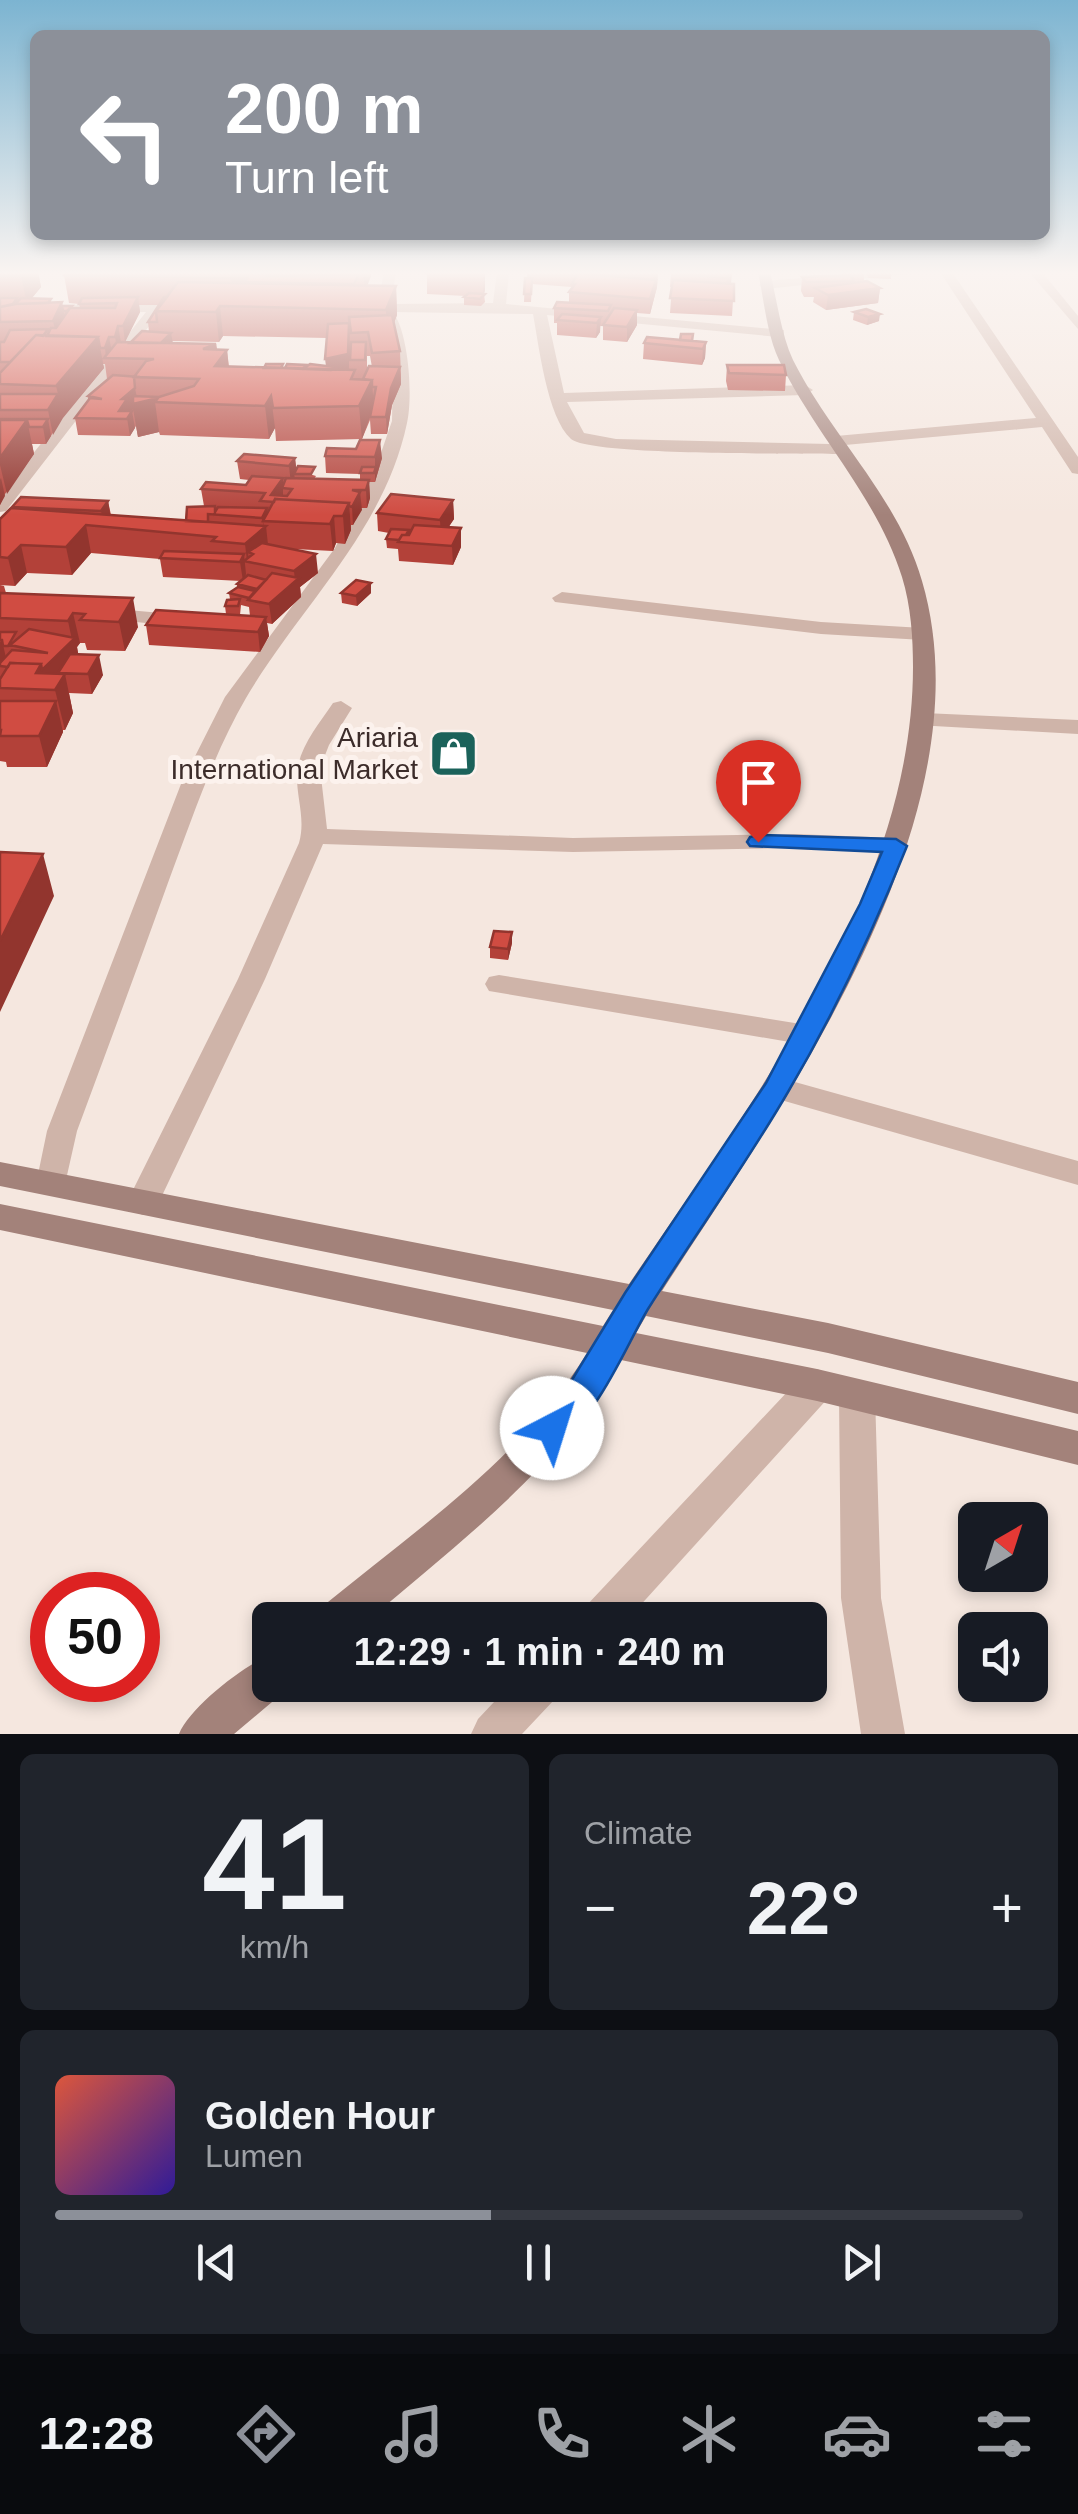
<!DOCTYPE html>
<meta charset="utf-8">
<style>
:root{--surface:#171b24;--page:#20242c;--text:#f1f3f6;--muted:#9ea1a6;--line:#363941;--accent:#8c9099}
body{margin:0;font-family:Arial,sans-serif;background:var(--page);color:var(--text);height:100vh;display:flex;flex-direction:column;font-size:38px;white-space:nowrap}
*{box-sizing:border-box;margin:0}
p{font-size:32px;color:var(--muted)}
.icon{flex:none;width:55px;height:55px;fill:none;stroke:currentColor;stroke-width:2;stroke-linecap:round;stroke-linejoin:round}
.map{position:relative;height:1734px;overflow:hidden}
.side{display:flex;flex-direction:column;gap:20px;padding:20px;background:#0d0f14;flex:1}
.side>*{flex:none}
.guide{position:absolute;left:30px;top:30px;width:1020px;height:210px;border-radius:15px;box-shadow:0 5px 15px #0003;background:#8c9099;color:#fff;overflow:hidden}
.needle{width:65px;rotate:39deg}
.tools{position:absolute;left:958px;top:1502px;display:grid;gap:20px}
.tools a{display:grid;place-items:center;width:90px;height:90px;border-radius:15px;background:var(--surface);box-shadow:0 5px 15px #0003;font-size:50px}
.speed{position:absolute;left:30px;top:1572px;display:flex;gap:20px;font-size:50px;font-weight:700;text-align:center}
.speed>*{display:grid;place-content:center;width:130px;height:130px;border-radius:50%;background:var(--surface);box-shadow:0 5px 15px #0003;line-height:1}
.speed .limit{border:15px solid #d22;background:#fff;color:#111}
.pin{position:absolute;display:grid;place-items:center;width:85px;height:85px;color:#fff;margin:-102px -42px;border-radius:50% 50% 50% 0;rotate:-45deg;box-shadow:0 0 10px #0007}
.pin .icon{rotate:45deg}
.me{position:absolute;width:110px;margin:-55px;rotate:40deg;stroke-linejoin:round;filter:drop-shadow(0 0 8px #0008)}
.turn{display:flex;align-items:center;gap:35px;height:210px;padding:0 30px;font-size:45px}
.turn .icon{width:130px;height:130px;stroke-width:2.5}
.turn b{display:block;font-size:70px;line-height:85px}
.big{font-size:75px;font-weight:700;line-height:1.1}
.side .card{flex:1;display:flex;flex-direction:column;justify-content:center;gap:15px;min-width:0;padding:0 35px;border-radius:15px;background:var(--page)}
.side .dial{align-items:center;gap:0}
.dial b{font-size:130px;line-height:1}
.song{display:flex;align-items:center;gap:30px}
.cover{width:120px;height:120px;border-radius:15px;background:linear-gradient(135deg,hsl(10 70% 55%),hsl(250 70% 35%))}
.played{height:10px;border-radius:5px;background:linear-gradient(90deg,var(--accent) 45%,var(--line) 45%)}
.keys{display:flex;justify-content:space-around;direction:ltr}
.heat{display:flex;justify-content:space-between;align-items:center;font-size:55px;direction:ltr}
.side .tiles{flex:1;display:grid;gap:20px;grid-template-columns:1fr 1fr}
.card:last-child{grid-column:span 2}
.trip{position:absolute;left:252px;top:1602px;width:575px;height:100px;border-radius:15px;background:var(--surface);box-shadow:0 5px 15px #0003;font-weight:700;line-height:100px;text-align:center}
.menu{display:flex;height:160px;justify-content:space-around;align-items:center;background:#090b0e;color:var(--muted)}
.menu .icon{width:70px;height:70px}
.menu .selected{color:var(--accent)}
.menu b{font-size:45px;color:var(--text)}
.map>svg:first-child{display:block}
</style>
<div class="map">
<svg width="1078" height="1734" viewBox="0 0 1078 1734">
<rect width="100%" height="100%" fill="#f5e7df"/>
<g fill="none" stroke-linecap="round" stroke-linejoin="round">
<path fill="#cfb4a9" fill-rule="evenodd" d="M384,272H396L391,304L493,303L497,272H509L506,304L784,330V336L779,337L547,315L564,393L805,385L813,390L805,395L567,402L584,433L616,439L830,444V438L836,436L1036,418L940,272H952L1078,457V474L1072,473L1042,427L845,445L849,449L841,454C802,453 591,456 571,439C547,417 539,346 533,314L393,312C409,334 413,397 407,423C384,532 300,606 246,698C213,755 192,819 169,880C139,964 108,1047 77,1131L63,1193L52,1196L41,1193L36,1184L47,1131L181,784L225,697L335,548L373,476L392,421L393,360L386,321L380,312L368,308L378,304Z
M873,272H928L765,289L759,285L765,281Z
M1029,272H1042L1078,316V329Z
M190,304L197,308L195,311L160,312L6,511L0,512V495L146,312L0,313V305Z
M562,592L821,622L923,628L933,634L923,640L821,634L555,602L552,598Z
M105,608L184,615L194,621L184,627L98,618V610Z
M341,701L352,708L329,745L320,768L327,829L573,838L795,834L896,838L908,845L896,852L795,848L573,852L323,844L265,979L159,1202L154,1211L143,1215L132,1211L127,1202L238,979L299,843C306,818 296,798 297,773C299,747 319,724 333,703Z
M924,713L1078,720V734L916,725L913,720L916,715Z
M499,975L807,1025L817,1028L821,1035L817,1042L807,1045L489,991L485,984L489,977Z
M777,1077L1078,1161V1185L767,1096L762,1088L767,1080Z
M817,1369L830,1374L835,1385L830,1396L627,1620H580L586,1606L804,1374Z
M857,1379L870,1384L875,1395L881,1598L905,1734H861L841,1598L839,1395L844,1384Z
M510,1685H560L554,1700L522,1734H471L478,1719Z"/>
<path fill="#a3827a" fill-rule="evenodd" d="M758,272H770C777,300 781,334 793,360C831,436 898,497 922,581C991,816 783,1103 662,1291L828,1323L1078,1382V1414L828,1353L646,1316L636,1333L817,1369L1078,1431V1465L817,1401L621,1360C559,1467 462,1541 368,1620H317L323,1606C416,1530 523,1457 587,1353L0,1230V1204L603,1326L613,1310L0,1186V1162L629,1284C750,1105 913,893 913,667C913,638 911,606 902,577C877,497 816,436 779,360C767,335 764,300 758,272Z
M270,1655V1685H287L285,1691L234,1734H179C190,1707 243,1666 270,1655Z"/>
</g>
<path fill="#b34139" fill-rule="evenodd" d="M0,272H38L41,287L31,299L62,306H72V308H80L79,304L69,303L64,275L66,272H371L367,285L396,286L397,315L394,323L400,351L401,375V384L392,405L387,434H371L370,420L362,439L276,441L275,428L269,439L160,435L159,432L138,437L136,426L130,436L78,435L75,418L88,400V396L107,379L105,364H103L104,368L62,418L46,444H32L34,454L5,494L0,505ZM139,305H159L148,322L149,332L130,343L121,342H125L140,312ZM223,336L327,338L326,366L284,368L229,367L227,350H217L216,344L173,343L172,341L219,342ZM367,356H370L372,367L367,372Z
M427,272H485V290L484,294L485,302L481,306L464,305V297L466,296L427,294Z
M527,272H658L657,287L650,314L637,313V325L627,342L603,340V326H600V332L596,338L557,335V323H554V308L569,303V292L572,287L532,284L531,302H524L525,278H527Z
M671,272H732L731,283L734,284L732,316L670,313L672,287H670Z
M810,272H864V281H854V282L880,288L878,303L826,310L813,302L814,297H804L801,291L802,277L843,276L841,273L812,274Z
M866,272H891V279L868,278Z
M854,312L879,321L867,325L853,320Z
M693,334V341L706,342L705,358L702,365L643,359L644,343L680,340Z
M727,365L786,375L785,391L728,390L726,381Z
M327,448L382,458L375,482H369L370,498L367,508H361L353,525H351V530L345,544L336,543L333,551L294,549L318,573L300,587L301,597L272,624L267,623L269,636L260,652L149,645L146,625L226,614L225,606L230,599L229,593L237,587V584L241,581L163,577L160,559L91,553L72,575L27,573L15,586L0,585V519L11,508L108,501L111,515L186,521L204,506L201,489L246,485L249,480L240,479L237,461L295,458L296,470L316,476L314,479L360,480V474L326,473L325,456ZM241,605L249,607L250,616L240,615Z
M453,500L454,519L448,527L461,547L453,565L399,561L398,549L387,548L386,539L389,533L378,531L377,513Z
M0,585L4,586L6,593L138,627L125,651L87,650L85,643H80L77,647L78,654L103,675L92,694L69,693L73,713L65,730H63V732L47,767H7L6,762L0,761Z
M341,593H371L357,606L342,603Z
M512,943L508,960L490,958V947Z"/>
<path fill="#92352e" d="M0,272H38L41,287L27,304L21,276Z
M234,272H252L234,306L231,278Z
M363,272H371V276L365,292Z
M484,272H485V290L483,296Z
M652,272H658L657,287L650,314V299L653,290L654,272Z
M727,272H732L731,282L725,293Z
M396,286L397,315L387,340L386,310Z
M880,288L878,303L826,310L828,295Z
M138,297L140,312L125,342L123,326Z
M62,302L66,325L58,343L53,321Z
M220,306L223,336L219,342L216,312Z
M637,310V325L627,342V327Z
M880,314L879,321L867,325L868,317Z
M601,317L600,332L596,338L597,323Z
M349,323V370L327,373L325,359Z
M118,326L121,342L118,352L115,337Z
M171,333L174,349L157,348Z
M98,337L104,368L63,418L53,435L48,410L58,394L56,386Z
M109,337L112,353L106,358L105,348Z
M706,342L705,358L702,365L703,349Z
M216,344L219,361L227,350L230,381L219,398L203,349Z
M400,367L401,384L392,405L387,434L386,417L391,388Z
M372,380L374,412L370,417L362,439L359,406Z
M135,388L138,403L158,398L155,402L159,432L138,437L133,409L132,411L135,428L130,436L127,418L119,411L122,399Z
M271,396L275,428L269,439L265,406Z
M48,419L51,436L46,444L43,427Z
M27,420L34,454L7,494L0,465V458Z
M380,440L382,458L375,482V457Z
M295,458L297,474H294L295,479L291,484L289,466Z
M1,478L5,496L0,505V480Z
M283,478V499L271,495Z
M369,480L370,498L367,508L366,490Z
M360,492L362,510L353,525L352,507Z
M453,500L454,519L441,539L440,520Z
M108,501L111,519L104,527L101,511Z
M349,503L351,530L345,544L343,516Z
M267,508L268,521H263L264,528L266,526L269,554L248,552L249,562L247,561L245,544L264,529L262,518Z
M334,516L336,543L333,551L330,524Z
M86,525L91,553L72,575L66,547Z
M461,528V547L453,565L452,546Z
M21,545L27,573L15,586L8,558Z
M244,554L246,574L243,581L240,562Z
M316,554L318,573L300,587L301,597L272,624L269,604L295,581L294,571Z
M371,583V593L357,606L356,596Z
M133,598L138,627L125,651L119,622Z
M73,613L80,643L77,647L79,658L47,691L36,673L41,664L72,640L68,621Z
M266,617L269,636L260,652L258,632Z
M2,640L8,667L0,666V642Z
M99,655L103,675L92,694L88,674Z
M65,674L73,713L65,730L55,690Z
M56,701L63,732L47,767L39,736Z
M43,854L54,896L0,1012V941Z
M512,932V943L508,960V949Z"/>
<path fill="#d04c42" stroke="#92352e" stroke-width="2.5" d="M0,272H24L21,276H0Z
M66,272H234L231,278L64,275Z
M251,272H269L267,276L359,274L354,284L245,282Z
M278,272H290L298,273L295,276H274Z
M484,272L483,274L426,273L427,272Z
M671,272H730L726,278Z
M578,273L656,280L650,299L569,292L575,284H572Z
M850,275L854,281L806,282L802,277Z
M525,278H532L531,294H524Z
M673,280L734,284V301L670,298Z
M867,281L880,288L828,295L815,288Z
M178,282L396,286L386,310L220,306L216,312L156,311Z
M469,293L485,294L480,299L464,297Z
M138,297L123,326H118L115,337H109L105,348H100L98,337L47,336L51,328H56L70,308H115L117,303L79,304L82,298Z
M164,297H167L156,311L157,322H148Z
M0,298H17L13,304L0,307Z
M21,298L51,299L48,303L15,304Z
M62,302L53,321L0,322V307L16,304Z
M557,302L611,305L608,311L554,308Z
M62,306H72L67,311H63Z
M614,308L637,310L627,327L603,325Z
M866,309L880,314L868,317L854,312Z
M562,314L601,317L597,323L557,320Z
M392,315L400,351L372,353L368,332L351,333L349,317Z
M349,323L348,354L325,359L328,324Z
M48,329L43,336L36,335L10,362H0V342H4L10,330Z
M142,331L171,333L161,343H130Z
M681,334H693L692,341L680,340Z
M36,335L98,337L56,386L0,384V373Z
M647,337L706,342L703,349L644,343Z
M117,342L216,344L203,349L227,350L215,366L355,370L351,379L372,380L359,406L273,408L271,396L265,406L155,402L158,398L133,404V396L159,397L194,386L199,379L134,377L146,361L154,359L104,358Z
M351,342H366L365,360H350Z
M266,364H283L281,368H264Z
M287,364L306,365L303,369L285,368Z
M310,364L335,367L331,370L303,369Z
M727,365H784L786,375L729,373Z
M369,366L400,367L391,388L386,417H370L376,387H372V380L363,379Z
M113,375L140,377H134L135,388L122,399H127L119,411H132L127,419L75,418L90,398L102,399L88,396Z
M0,394H58L48,410H0Z
M0,419H48L43,427H29L27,420Z
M0,420H27L0,458Z
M360,440H380L375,457L325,456L327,448L356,449Z
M244,454L295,458L289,466L237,461Z
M298,466L315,467L311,474H294Z
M362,467H376L374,473H360Z
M252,476L283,478L271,495L287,496L292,489L282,488L286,478L369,480L366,490H352L360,492L352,507L349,506V503L275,499L274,502L260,501L265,493L201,489L206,482L246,485Z
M391,494L453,500L440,520L377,513Z
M21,497L108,501L101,511L12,507Z
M275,499L349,503L343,516H334L330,524L263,521Z
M215,506V512L218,507L267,508L262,518L208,514V522L186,521L187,507Z
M11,508L266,526L245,544L212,541L216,537L86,525L66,547L21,545L8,558L0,557V519Z
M414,525L461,528L452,546L398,542L402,535H409Z
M391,529L409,530L406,535H402L399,540L386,539Z
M262,543L316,554L294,571L244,561L253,554L248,552Z
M164,551L244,554L240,562L160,558Z
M272,573L299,578L269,604L248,600Z
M248,575L266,580L257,589L237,584Z
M356,580L371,583L356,596L341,593Z
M238,587L255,591L249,598L229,593Z
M0,593L133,598L119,622L80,620L85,614L73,613L68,621L0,618Z
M240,599L238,606H225L227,600Z
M156,610L266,617L258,632L146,625Z
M29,629L75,638L42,670L41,664L10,663L8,667L0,666V663L12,650L48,653L10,645Z
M0,632H16L8,646H3L2,640H0Z
M70,654L99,655L88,674L58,673Z
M10,663L41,664L36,673L65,674L55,690L0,688V679Z
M0,701H56L39,736H0L1,730H0Z
M0,852L43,854L0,941Z
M494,931L512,932L508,949L490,947Z"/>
<linearGradient id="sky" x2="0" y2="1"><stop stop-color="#7cb4d1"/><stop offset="0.53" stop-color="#faf4f1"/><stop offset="1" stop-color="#faf4f1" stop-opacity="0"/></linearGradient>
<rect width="1078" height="515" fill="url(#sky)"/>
<path fill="#1a73e8" stroke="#114b97" stroke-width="2.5" d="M758,835L896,839L907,846C874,929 834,1014 788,1092C745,1166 694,1236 648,1309C625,1347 594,1427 552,1443L540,1438L535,1428L567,1388L625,1293L766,1083L860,904L882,852L750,846L747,842L750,837Z"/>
<defs>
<symbol id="shop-square" viewBox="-11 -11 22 22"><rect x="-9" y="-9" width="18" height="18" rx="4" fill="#1b625a" stroke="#fcf2ed"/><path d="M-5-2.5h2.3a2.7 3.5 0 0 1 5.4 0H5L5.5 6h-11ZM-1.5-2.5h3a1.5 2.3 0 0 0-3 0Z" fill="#fff"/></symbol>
</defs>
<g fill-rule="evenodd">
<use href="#shop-square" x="426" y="726" width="55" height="55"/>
</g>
<g text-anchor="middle" stroke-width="10" stroke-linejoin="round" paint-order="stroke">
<g font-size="28" fill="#3c2c2a" stroke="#fcf2ed" text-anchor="end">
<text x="418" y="747">Ariaria<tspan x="418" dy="32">International Market</tspan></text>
</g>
</g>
</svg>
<div class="tools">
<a><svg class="needle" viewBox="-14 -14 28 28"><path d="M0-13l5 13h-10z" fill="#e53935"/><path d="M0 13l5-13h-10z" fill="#9ea1a6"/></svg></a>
<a><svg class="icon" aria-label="sound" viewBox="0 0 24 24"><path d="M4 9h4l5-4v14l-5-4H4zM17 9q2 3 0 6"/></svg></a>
</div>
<div class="speed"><div class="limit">50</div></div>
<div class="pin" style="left:758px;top:842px;background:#d93025"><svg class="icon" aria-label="arrive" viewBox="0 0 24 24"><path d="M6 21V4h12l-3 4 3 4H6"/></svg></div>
<svg class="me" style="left:552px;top:1428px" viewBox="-20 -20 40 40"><circle r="19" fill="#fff"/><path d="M0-13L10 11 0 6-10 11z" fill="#1a73e8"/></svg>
<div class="trip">12:29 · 1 min · 240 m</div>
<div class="guide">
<div class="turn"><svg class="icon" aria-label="left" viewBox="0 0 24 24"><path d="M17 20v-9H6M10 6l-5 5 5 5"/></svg><div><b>200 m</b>Turn left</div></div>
</div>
</div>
<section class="side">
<div class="tiles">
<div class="card dial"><b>41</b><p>km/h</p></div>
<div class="card"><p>Climate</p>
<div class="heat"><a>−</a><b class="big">22°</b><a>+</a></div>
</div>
<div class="card">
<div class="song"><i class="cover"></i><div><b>Golden Hour</b><p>Lumen</p></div></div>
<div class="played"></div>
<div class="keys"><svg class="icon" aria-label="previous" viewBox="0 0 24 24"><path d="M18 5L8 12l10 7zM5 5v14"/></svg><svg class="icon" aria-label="pause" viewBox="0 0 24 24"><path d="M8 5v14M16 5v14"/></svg><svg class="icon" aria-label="next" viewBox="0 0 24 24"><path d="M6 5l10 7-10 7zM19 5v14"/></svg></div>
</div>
</div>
</section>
<nav class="menu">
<b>12:28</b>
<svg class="icon selected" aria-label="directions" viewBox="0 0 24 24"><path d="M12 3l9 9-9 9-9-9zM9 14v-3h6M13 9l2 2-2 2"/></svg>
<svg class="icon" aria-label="music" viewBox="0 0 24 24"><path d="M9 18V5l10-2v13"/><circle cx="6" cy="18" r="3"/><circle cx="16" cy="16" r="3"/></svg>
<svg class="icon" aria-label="phone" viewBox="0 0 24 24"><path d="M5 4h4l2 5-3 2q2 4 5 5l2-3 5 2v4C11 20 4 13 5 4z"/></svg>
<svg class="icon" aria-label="climate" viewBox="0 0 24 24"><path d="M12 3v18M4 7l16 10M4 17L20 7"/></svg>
<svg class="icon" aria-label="car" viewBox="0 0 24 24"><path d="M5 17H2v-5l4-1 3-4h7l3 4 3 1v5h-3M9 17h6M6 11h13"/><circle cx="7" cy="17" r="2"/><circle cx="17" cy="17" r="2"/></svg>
<svg class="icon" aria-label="filters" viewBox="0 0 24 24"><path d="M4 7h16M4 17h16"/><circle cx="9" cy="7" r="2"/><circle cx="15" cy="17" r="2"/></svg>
</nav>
